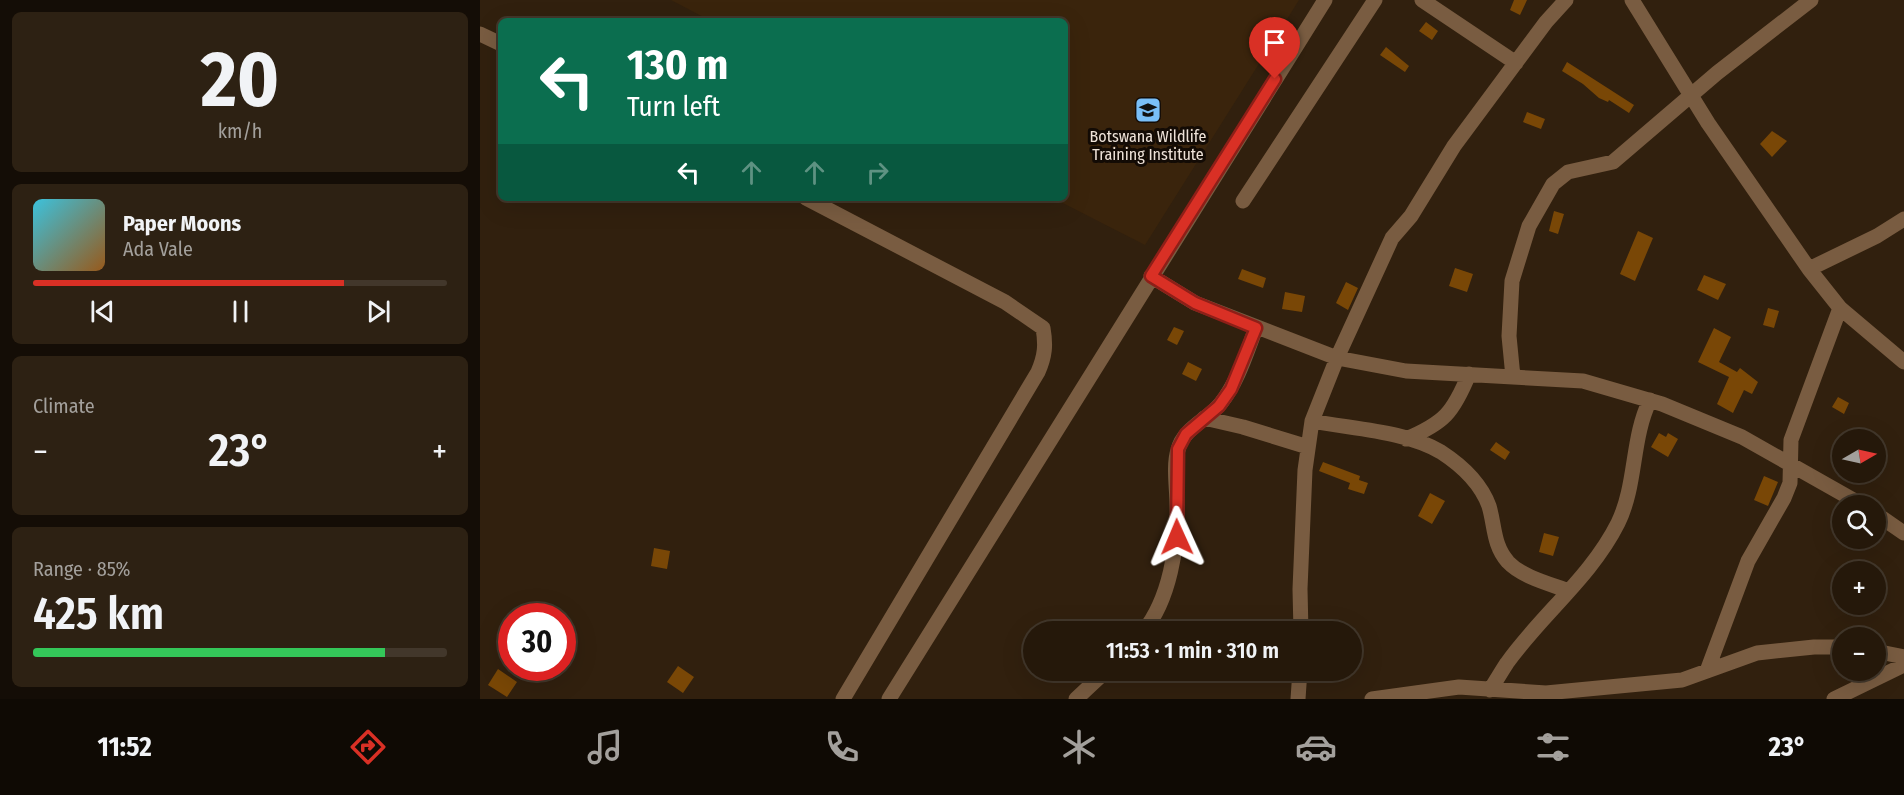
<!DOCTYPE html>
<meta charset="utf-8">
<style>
:root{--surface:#25180a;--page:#2d2113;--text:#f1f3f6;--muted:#a3a09c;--line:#42372b;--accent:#d93025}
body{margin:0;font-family:"Fira Sans Condensed",sans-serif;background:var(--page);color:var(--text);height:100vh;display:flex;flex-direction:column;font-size:22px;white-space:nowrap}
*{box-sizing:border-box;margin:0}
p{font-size:20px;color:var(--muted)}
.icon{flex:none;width:33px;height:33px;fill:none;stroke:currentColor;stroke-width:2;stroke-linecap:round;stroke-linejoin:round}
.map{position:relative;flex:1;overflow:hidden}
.drawer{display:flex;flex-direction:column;gap:12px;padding:12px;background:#140d06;width:480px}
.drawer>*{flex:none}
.guide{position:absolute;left:18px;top:18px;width:570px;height:183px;border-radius:9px;box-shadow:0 6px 24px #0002,0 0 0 2px var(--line);background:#0b6e4f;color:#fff;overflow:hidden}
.needle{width:39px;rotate:81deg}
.controls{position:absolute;left:1352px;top:429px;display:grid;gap:12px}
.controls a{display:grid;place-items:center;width:54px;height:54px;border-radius:50%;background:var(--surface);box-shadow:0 6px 24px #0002,0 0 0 2px var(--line);font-size:30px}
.speed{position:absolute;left:18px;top:603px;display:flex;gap:12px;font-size:30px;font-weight:700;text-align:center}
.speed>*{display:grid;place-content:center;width:78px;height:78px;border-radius:50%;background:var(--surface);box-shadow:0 6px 24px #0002,0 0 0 2px var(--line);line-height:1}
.speed .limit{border:9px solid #d22;background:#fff;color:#111}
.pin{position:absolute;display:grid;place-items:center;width:51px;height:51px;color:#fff;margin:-62px -26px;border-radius:50% 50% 50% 0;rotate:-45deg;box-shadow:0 0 6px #0007}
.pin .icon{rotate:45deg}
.me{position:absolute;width:66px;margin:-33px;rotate:359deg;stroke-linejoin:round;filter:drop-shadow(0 0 4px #0008)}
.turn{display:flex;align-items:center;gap:21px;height:126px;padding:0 30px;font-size:27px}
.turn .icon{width:78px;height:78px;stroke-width:2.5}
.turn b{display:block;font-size:42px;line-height:51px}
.lanes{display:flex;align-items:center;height:57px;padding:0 30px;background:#0003;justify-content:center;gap:30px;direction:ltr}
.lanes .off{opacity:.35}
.big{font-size:45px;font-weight:600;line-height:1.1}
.drawer .widget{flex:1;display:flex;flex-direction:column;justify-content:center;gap:9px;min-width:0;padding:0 21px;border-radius:9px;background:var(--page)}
.drawer .dial{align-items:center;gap:0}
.dial b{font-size:78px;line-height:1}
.song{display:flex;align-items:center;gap:18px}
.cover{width:72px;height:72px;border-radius:9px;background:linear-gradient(135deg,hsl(190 70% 55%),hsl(30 70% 35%))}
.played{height:6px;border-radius:3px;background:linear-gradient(90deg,var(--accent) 75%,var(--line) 75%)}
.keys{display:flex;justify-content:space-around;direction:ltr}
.heat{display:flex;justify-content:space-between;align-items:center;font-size:33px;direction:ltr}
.charge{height:9px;border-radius:4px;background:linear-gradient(90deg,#34c759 85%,var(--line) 0)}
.trip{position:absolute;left:543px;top:621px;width:339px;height:60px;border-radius:30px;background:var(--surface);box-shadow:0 6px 24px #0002,0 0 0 2px var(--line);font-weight:600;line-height:60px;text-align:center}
.dock{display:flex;height:96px;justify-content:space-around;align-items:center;background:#0f0a04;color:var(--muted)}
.dock .icon{width:42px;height:42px}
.dock .active{color:var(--accent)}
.dock b{font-size:27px;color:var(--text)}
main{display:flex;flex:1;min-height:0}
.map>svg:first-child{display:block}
</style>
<main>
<section class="drawer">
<div class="widget dial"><b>20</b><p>km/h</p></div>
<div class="widget">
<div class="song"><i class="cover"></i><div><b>Paper Moons</b><p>Ada Vale</p></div></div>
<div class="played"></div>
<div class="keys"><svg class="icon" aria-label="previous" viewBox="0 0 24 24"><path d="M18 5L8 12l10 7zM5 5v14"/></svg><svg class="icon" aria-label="pause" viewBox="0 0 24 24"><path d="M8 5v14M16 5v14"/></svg><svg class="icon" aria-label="next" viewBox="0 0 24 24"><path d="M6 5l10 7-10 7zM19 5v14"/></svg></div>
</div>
<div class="widget"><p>Climate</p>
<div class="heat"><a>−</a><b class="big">23°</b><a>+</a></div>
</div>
<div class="widget"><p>Range · 85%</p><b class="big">425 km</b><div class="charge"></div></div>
</section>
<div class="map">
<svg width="1424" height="699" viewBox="0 0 1424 699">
<rect width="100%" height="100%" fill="#31200e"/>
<path fill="#3a240c" d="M191,0H819L665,245L573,198H585V21H231Z"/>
<path fill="#794706" d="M1034,0H1047L1040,15L1030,10Z
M946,22L958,31L952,40L939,31Z
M906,47L929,66L925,72L900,55Z
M1087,62L1154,105L1149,113L1129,100L1128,102L1119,98L1103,84L1082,71Z
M1047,112L1065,119L1061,129L1043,122Z
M1292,131L1307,141L1292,157L1280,144Z
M1074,211L1084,214L1078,234L1069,231Z
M1158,231L1173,238L1155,281L1140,274Z
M975,268L993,274L987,292L969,286Z
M762,269L786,278L783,288L758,279Z
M1224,275L1246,284L1238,300L1217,290Z
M866,282L878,288L868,310L856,303Z
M805,292L825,296L822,312L802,309Z
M1288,308L1299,311L1294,328L1283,325Z
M694,327L704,331L697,345L687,340Z
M1234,328L1251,337L1239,362L1257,372L1260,368L1278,382L1272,394L1264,390L1253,413L1237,404L1249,377L1218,362Z
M708,362L722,369L716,381L702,374Z
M1358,397L1369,403L1364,414L1352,407Z
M1179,433L1186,437L1188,433L1198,439L1188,457L1171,447Z
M1016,442L1030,452L1025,460L1010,450Z
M843,462L880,476L879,480L888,483L884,494L868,489L870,483L839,471Z
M1284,476L1298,482L1288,506L1274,500Z
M950,493L965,501L952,524L938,516Z
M1064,533L1079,537L1073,556L1059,552Z
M174,548L190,551L187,569L171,566Z
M198,666L214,677L203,693L187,682Z
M18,669L37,682L27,697L8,685Z"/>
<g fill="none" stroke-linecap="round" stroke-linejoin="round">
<path stroke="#795c41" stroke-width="15" d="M942,0L1036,63
M1152,0L1228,123L1329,269L1360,308L1424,362
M0,34L21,44
M326,198L525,302L563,328C566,345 565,356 558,372L363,699
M763,201L895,0
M1329,269L1397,236L1424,219
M671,276L715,303L857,358L926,371L1103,381L1182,404L1262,437L1384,506
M1033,377L1029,336L1032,281L1049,226L1073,184L1088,172L1133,162L1237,73L1331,0
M724,418L763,427L828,447
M832,421C872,429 926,431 961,452C981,465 1001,484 1009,506C1015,526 1013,545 1028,562C1042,577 1070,584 1089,591
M926,439C964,423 973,413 989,374
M1395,513L1424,533
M663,632C690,599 698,546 697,505C697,488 693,466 698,450C703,428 729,419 741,403C758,381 766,354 776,328
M821,632L820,589L825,470L832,421L857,358L912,238L931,216L974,146L1066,22L1086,0
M1395,651L1424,657
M1227,671L1268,561L1304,498L1310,483L1311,440L1360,308
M1010,690C1016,681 1021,672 1027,663C1062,614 1111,577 1138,523C1157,484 1151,439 1170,400
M409,699L845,0
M596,699L627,670
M818,699L820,670
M892,699L979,687L1066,693L1202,680L1277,653L1334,647H1362
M1354,699L1424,665"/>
</g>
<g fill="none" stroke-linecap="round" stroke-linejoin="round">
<defs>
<path id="route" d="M697,537L698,449L706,434L739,406L751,389L776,328L715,303L671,276L795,79"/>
</defs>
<use href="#route" stroke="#8d1f18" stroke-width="15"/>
<use href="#route" stroke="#d93025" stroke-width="10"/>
</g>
<defs>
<symbol id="school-square" viewBox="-11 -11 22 22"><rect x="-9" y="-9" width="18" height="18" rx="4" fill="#79bff8" stroke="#130b05"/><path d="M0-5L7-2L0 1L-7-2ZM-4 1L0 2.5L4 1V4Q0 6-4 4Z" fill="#111"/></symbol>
</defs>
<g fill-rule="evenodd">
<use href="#school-square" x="653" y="95" width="30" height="30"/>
</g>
<g text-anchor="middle" stroke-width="6" stroke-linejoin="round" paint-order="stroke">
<g font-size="16" fill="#eee2d8" stroke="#130b05">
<text x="668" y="142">Botswana Wildlife<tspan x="668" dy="18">Training Institute</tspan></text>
</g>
</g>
</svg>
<div class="controls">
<a><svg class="needle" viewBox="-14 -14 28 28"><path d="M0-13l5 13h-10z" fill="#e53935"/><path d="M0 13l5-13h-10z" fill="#a3a09c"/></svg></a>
<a><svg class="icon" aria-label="search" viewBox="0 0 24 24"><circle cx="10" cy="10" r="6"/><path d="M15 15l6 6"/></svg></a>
<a>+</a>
<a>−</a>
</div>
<div class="speed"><div class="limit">30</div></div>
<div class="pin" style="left:795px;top:79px;background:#d93025"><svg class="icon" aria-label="arrive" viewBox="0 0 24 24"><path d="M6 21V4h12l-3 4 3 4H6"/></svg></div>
<svg class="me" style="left:697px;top:537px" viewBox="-20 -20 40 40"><path d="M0-17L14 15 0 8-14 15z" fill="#d93025" stroke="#fff" stroke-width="4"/></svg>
<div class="trip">11:53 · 1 min · 310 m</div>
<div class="guide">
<div class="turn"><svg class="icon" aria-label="left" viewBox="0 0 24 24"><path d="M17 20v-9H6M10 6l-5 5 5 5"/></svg><div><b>130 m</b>Turn left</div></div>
<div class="lanes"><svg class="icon" aria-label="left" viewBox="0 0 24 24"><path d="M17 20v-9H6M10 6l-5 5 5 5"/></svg><svg class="icon off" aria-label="ahead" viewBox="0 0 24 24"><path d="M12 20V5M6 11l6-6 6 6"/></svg><svg class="icon off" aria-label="ahead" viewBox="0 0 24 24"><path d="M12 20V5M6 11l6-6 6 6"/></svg><svg class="icon off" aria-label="right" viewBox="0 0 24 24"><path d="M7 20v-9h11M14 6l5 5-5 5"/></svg></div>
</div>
</div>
</main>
<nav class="dock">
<b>11:52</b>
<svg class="icon active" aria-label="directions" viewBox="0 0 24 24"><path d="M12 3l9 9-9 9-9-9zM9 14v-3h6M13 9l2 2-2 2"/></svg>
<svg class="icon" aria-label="music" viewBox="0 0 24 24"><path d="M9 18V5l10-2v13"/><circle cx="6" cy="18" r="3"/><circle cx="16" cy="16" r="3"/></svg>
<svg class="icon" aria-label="phone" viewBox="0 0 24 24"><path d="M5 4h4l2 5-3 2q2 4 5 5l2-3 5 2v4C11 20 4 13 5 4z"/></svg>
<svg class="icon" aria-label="climate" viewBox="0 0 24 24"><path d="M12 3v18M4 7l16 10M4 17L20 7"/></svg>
<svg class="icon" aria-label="car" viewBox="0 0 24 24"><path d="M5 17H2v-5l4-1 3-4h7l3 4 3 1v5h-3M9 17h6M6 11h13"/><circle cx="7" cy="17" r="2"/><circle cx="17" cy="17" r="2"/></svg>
<svg class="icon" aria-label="filters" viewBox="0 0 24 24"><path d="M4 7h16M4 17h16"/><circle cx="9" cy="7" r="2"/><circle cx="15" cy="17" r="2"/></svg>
<b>23°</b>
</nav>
